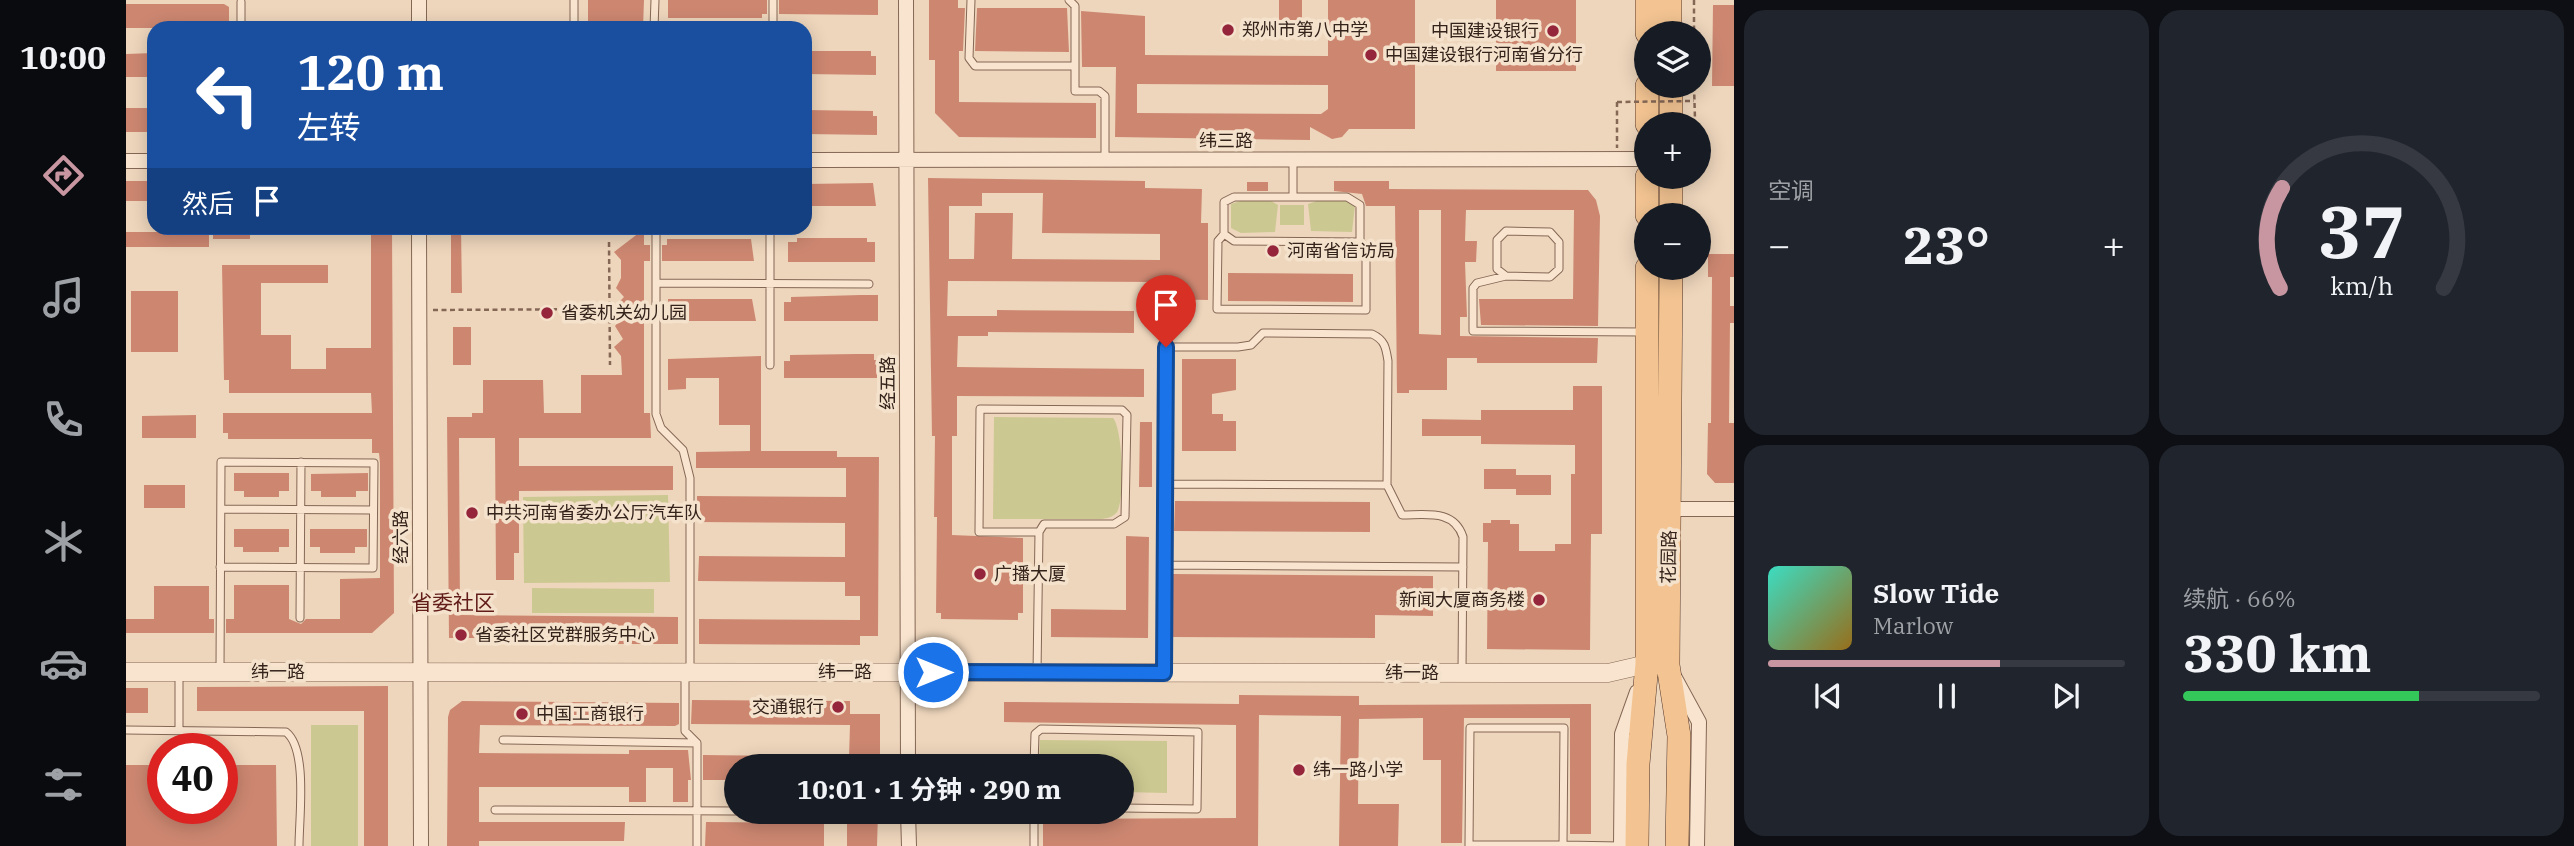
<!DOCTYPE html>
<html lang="zh">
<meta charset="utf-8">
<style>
:root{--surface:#171b24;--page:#20242c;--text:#f1f3f6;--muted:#9ea1a6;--line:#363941;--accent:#c896a1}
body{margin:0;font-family:"IBM Plex Serif","Noto Sans SC",serif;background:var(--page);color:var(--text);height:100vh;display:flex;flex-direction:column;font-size:26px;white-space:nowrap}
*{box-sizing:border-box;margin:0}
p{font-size:23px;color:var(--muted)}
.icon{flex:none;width:38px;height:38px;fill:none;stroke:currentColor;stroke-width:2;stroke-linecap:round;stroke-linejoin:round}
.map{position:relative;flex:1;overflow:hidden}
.panel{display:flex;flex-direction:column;gap:10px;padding:10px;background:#0d0f14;width:840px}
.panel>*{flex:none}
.hud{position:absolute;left:21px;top:21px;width:665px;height:214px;border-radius:21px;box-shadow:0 4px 18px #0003;background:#1a4fa0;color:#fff;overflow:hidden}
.tools{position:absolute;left:1508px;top:21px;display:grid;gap:14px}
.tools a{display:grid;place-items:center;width:77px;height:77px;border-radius:50%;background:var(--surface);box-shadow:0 4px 18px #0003;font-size:35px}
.speed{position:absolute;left:21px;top:733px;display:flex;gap:14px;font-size:35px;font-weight:700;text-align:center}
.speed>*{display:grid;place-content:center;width:91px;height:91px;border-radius:50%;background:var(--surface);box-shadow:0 4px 18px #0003;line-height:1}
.speed .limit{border:10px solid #d22;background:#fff;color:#111}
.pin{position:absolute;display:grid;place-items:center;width:60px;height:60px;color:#fff;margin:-72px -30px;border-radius:50% 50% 50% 0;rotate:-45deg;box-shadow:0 0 7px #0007}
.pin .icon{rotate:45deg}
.me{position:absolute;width:77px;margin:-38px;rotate:90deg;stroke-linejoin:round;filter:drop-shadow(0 0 5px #0008)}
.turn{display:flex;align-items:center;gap:24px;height:147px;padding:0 35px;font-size:32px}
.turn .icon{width:91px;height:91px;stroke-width:2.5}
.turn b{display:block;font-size:49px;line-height:60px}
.then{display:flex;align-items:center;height:66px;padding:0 35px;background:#0003;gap:14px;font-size:26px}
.big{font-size:52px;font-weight:700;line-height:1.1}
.panel .widget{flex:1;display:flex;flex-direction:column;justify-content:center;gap:10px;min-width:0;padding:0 24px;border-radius:21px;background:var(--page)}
.panel .dial{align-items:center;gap:0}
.dial svg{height:182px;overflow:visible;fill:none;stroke:var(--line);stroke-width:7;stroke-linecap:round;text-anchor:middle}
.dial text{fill:var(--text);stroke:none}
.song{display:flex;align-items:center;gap:21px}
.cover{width:84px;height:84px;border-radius:10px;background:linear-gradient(135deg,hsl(170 70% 55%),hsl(40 70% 35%))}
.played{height:7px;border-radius:4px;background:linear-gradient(90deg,var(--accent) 65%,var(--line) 65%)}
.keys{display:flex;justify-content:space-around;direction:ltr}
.heat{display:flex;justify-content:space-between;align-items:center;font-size:38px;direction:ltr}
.charge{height:10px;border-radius:5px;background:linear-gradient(90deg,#34c759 66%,var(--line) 0)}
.panel .tiles{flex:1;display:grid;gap:10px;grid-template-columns:repeat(2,1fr)}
.trip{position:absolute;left:598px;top:754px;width:410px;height:70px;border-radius:35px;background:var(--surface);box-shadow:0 4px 18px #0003;font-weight:700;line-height:70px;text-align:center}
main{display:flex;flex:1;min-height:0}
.tab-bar{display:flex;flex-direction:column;width:126px;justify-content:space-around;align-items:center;background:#090b0e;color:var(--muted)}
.tab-bar .icon{width:49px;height:49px}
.tab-bar .current{color:var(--accent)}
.tab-bar b{font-size:32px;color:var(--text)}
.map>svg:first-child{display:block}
</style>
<main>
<nav class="tab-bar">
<b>10:00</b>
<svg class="icon current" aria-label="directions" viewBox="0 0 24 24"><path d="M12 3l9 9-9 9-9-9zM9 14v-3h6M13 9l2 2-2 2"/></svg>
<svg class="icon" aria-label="music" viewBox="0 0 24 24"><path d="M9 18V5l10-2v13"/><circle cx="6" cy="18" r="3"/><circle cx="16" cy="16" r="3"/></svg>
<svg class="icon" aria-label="phone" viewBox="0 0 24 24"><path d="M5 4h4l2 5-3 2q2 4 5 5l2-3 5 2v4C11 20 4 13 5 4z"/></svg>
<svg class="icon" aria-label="climate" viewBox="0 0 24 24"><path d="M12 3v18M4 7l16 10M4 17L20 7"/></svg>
<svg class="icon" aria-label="car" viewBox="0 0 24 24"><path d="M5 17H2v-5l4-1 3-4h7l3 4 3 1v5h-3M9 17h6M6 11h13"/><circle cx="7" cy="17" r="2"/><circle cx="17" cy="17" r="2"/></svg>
<svg class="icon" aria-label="filters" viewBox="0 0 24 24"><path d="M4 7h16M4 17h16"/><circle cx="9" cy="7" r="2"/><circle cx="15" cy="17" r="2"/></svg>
</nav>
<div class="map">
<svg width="1608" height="846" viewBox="0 0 1608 846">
<rect width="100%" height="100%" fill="#eed6bc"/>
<path fill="#ccc891" d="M1145,201L1152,205L1149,232L1115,233L1105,228V204L1114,201Z
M1191,201H1222L1229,205L1226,232L1185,231L1182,204Z
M1154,205H1178V225H1154Z
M868,417L987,418C997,429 999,499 991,512C987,517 982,518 976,519H867Z
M542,495L544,582L398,583L397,497Z
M406,588L528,589V613H406Z
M185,725H232V846H185Z
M914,740L1041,741V793L996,792V766H913Z"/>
<path fill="#cd8771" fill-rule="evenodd" d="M462,0H518L517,28H462Z
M542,0H641V14H636V18H542Z
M653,0H752V15L653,14Z
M803,0H832V8H839L837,51H833V102L970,103V138L833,137L809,113V60H803Z
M1153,0H1176V32H1153Z
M1202,0H1289V129H1223L1216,137L1206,139L1184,127V140L989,137L990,67H956L955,11L1019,16V55L1202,56ZM1011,84L1202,85V109L1195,114L1011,113Z
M1370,0H1450V71H1370Z
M0,4H98L103,7V24H97V28H0Z
M1587,5H1608V86H1586Z
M851,8H941L943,52L849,51Z
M679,51H745V56H750V75L679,74Z
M28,53V77H0V54Z
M0,108H28V132H0Z
M679,110L747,111V116H751V135L679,134Z
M802,178L1019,181V188L1076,189L1075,223H1082V300L1033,299V282L822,281L821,316H871V310L1008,311V333L862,332V336H832L831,367L1018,369V397L831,396V436H826V535L897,538V613H892V620L815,619V613H810L811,517H808L809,436H806ZM856,193H917L916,233L1034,234V260L886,259L887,213H849L848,259H823V206H856Z
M0,181H28V201H0Z
M1208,181H1263V189L1462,190L1470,200L1474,216L1472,326L1355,325L1353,299H1447L1448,210H1340L1339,241H1351L1350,262H1339L1341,317H1334V336L1472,338L1471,363H1351V358H1321V390H1283V393H1271L1269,206H1240L1236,194L1208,191ZM1293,210H1315V335L1293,334Z
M1121,182H1142V191H1121Z
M747,183L750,206H679V184Z
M87,228H124V239H87Z
M245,228H266L268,613L246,633H100V619H108V585H163V619L175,624L180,619H214V579L254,578V463L253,453H246V439H102V433H97V413H246L245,393H103V380H98L96,265H202V283H135V335H165V369H200V348H245Z
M325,228H335L336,293H325Z
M518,229V245H524V261H518V413H524L525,438H393V466H547V490L393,491V553H388V580H370L369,438H333L334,615L552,617V644H399V638H323L321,417H346V413H357V380H417L418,413H455V375H496L495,356L488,347L497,339L489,326L496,318L489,306L498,297L490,288L495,278V260L488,252Z
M0,232H83V247H0Z
M671,238H741V242H749V262H662V242H671Z
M541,239H625L628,261H536V245H541Z
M1582,254H1608V277H1604V306H1608V323H1604L1603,423H1608V483H1589L1581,474L1582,423H1585L1586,277H1582Z
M1102,273L1227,274V302L1102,301Z
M5,291H52V352H5Z
M734,295H752V321H658V302H665V297Z
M542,299H626L630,321H538V305H542Z
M327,327H345V365H327Z
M729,354H748V360H751V378H658V361H664V355Z
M635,356V451H711V457H753L752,636H734V645L573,644V619L734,620V596H719V582L572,581L573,556L719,557V523L571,522V496L720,497V468H570V452L624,451V425H593V378H560V389L542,390V359Z
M1056,359H1110V390L1086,394V414H1097V421H1110V451H1056Z
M1447,386H1476V534H1465L1464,650L1361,649L1362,542H1357V523H1365V520H1384V524H1393V551H1429V544H1445V474H1449V445L1355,444V436H1296V419L1355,420V410H1447Z
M70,415V438H16V416Z
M1014,422H1026V487H1013Z
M1358,469H1390V475H1425V495H1390V489H1358Z
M108,473H163V491H153V497H118V491H108Z
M242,473V491H230V497H195V491H185V474Z
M18,485H59V508H18Z
M1049,501L1244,502V532L1048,531Z
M108,529H163V547H153V552H117V547H108Z
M184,529H241V547H229V553H194V547H184Z
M1000,536L1023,537L1022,638L925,637V609L1000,610Z
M1047,574L1307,576V616L1249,615V638L1046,637Z
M28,586H83V619H88V633H0V619H28Z
M262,686V846H238V711H71V687Z
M0,688H22V713H0Z
M1113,695L1233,696V705L1465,704V834H1444V718H1338L1336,843H1315V760H1297V718L1233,719L1232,804H1273L1272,846H1213L1215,716L1133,715L1132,846H917V819L1110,818V725L878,722V702L1113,704Z
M566,700L724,701V714H754V758H723L724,725L565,724Z
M336,701L553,703V724L549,726L354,725L353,753L503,754V750H562L565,780H562V802H547V768H520V802H503V787H353V822H499L498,841H353V846H321L322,717L324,710Z
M577,755L673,756V766H611V780H577Z
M879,755H902V766H879Z
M0,765H37V808H96V765H150L151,846H0Z
M721,812H752L751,846H721Z
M580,822L698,823V846H579Z"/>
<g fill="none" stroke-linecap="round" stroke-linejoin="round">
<defs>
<path id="service" d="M647,0V28
M845,0L843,58L849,66H949V6L943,0
M115,2V28
M448,28V0
M528,28L529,0
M949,66V91H973L979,96V160
M1108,197H1221L1234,205V242L1108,241L1098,234V202Z
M1167,197V160
M530,228V414L535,428L557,450L564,478V671
M1380,231L1424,232L1433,242V269L1424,277L1380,276L1371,269V240Z
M1098,234L1092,241L1091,309L1240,310V247L1234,242
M1380,276L1351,283L1347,288V331L1517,332
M530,283L743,284
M644,365V228
M1040,484L1261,485
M95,509L247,510
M1039,565L1040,347H1112L1125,345L1137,333L1246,334C1259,340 1260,348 1262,361L1261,485L1276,515C1300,515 1328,509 1337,537L1336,672
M174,618L175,462
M94,670L95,462L248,463L247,568L94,567
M1039,672V565L1337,567
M559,673V731L571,743V846
M911,673L913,532L918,524H988L999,517L1001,415L996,410L854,409L853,532H913
M53,674V730
M1344,728H1438L1437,845H1343Z
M0,730L160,732C182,749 173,818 173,846
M377,740L571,743
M908,766L909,734L915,729L1072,732L1071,809L996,808
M369,810L611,811
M908,812V846
M1437,845L1495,846"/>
<path id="minor" d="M293,0V28
M780,0L782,766
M679,160L1521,159
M0,161H28
M293,228L295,846
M1544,509H1608
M1549,678L1573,722L1571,846
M782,812L783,846
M1495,846L1496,734L1511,692"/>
<path id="tertiary" d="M0,672L1482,673L1521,664"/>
<path id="primary" d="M1521,0V33
M1544,0V33
M1521,86V124
M1545,86V124
M1521,177V215
M1545,177V215
M1545,268L1542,665L1553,736L1551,846
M1511,846L1512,764L1521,664V268"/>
</defs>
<use href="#service" stroke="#856756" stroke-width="9"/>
<use href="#minor" stroke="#856756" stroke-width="16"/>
<use href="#tertiary" stroke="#856756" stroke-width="19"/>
<use href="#primary" stroke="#53362a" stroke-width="24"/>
<path stroke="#856756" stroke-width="2.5" stroke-dasharray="5 3.5" stroke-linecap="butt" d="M1568,0V33
M1568,86L1569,119
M1491,102V148
M483,242L484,365
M307,310L483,309"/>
<use href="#service" stroke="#f9e5cf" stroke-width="7"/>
<use href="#minor" stroke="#f9e5cf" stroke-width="14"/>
<use href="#tertiary" stroke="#f9e5cf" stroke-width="18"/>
<use href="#primary" stroke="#f3c492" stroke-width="23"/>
<path stroke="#856756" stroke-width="2.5" stroke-dasharray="5 3.5" stroke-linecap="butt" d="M1491,102L1568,101"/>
</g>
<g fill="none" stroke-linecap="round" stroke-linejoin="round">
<defs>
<path id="route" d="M807,672L1038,673L1040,347"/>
</defs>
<use href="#route" stroke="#114b97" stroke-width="18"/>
<use href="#route" stroke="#1a73e8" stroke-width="12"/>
</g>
<g fill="#95253a" stroke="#f5e2cc" stroke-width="2.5">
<circle cx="1102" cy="30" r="7"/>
<circle cx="1427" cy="31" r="7"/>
<circle cx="1245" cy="55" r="7"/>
<circle cx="1147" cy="251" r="7"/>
<circle cx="421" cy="313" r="7"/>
<circle cx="346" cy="513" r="7"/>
<circle cx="854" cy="574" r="7"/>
<circle cx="1413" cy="600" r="7"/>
<circle cx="335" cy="635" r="7"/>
<circle cx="712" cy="707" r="7"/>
<circle cx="396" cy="714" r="7"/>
<circle cx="1173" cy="770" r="7"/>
</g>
<g text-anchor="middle" stroke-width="7" stroke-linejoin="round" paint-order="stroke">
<g font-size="18" fill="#34231b" stroke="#f5e2cc" text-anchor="start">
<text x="1116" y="36">郑州市第八中学</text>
<text x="1413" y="37" text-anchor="end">中国建设银行</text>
<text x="1259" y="61">中国建设银行河南省分行</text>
<text x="1161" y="257">河南省信访局</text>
<text x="435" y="319">省委机关幼儿园</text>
<text x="360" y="519">中共河南省委办公厅汽车队</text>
<text x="868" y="580">广播大厦</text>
<text x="1399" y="606" text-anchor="end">新闻大厦商务楼</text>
<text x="349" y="641">省委社区党群服务中心</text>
<text x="698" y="713" text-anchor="end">交通银行</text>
<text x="410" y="720">中国工商银行</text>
<text x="1187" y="776">纬一路小学</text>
</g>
<g font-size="18" fill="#34231b" stroke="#f5e2cc">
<text x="1100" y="147">纬三路</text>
<text transform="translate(762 383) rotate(-90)" y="6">经五路</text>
<text transform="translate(275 537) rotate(-90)" y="6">经六路</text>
<text transform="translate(1543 557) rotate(-89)" y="6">花园路</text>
<text x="152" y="678">纬一路</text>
<text x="719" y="678">纬一路</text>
<text x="1286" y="679">纬一路</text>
</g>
<g font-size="21" fill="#611c1a" stroke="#f5e2cc">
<text x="327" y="610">省委社区</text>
</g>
</g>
</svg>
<div class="tools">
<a><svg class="icon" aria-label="layers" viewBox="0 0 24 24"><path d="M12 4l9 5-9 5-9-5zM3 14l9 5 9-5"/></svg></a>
<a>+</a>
<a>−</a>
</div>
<div class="speed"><div class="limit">40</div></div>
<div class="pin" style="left:1040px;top:347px;background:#d93025"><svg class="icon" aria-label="arrive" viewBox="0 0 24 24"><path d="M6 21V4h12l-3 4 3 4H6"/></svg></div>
<svg class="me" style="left:807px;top:672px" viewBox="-20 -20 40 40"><circle r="17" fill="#1a73e8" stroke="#fff" stroke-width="3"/><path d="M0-11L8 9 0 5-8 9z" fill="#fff"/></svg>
<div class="trip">10:01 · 1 分钟 · 290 m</div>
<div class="hud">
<div class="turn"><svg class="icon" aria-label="left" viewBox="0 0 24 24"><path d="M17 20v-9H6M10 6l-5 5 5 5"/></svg><div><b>120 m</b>左转</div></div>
<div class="then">然后<svg class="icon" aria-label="arrive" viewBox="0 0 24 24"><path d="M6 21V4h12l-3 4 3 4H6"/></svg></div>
</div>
</div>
<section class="panel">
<div class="tiles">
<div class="widget"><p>空调</p>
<div class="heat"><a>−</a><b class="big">23°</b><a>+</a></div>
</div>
<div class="widget dial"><svg viewBox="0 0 100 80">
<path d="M14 69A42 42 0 1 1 86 69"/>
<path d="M14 69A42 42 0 0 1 15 25" stroke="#c896a1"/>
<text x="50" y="56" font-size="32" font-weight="700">37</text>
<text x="50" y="72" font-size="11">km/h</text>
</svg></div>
<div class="widget">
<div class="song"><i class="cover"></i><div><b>Slow Tide</b><p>Marlow</p></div></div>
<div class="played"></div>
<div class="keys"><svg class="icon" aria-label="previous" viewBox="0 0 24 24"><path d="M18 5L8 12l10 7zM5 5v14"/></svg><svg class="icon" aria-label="pause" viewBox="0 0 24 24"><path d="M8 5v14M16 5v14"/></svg><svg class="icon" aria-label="next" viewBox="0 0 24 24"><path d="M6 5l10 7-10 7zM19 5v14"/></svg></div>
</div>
<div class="widget"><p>续航 · 66%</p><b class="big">330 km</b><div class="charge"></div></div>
</div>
</section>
</main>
